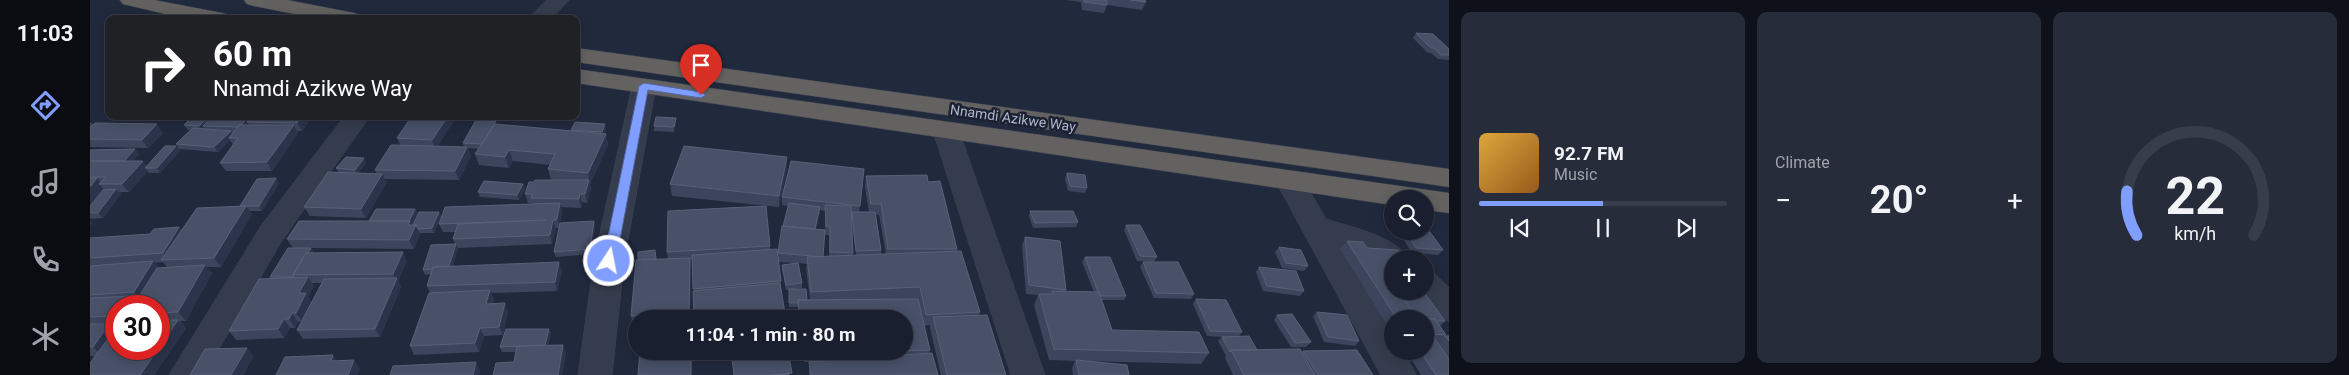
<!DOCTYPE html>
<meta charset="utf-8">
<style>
:root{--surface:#191f2e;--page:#262c3a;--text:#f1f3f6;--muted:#9fa2aa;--line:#373d4a;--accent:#809eff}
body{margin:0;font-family:Roboto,sans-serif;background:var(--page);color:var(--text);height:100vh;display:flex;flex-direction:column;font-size:19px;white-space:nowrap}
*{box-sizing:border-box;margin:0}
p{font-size:16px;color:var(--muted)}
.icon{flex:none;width:28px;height:28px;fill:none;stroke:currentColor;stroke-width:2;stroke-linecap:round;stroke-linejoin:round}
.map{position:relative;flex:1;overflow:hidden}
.drawer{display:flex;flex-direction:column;gap:12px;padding:12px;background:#0e1119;width:900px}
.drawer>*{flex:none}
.guide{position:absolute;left:15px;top:15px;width:475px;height:105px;border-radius:10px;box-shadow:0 2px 12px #0003,0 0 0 1px var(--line);background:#202124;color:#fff;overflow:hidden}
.fabs{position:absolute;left:1294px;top:190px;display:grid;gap:10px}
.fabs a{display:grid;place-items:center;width:50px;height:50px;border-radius:50%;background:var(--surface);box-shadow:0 2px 12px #0003,0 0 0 1px var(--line);font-size:25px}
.speed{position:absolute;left:15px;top:295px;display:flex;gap:10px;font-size:25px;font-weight:700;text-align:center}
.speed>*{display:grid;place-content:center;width:65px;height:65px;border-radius:50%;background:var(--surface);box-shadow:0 2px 12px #0003,0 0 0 1px var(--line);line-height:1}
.speed .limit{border:8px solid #d22;background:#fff;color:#111}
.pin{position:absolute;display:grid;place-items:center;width:42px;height:42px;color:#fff;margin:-51px -21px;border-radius:50% 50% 50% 0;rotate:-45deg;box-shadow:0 0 5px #0007}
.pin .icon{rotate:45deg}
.me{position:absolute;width:55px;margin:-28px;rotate:11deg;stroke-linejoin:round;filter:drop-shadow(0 0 4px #0008)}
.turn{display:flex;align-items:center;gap:18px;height:105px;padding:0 25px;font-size:22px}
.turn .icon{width:65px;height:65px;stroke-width:2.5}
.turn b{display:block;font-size:35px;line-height:42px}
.big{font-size:38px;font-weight:700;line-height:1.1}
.drawer .card{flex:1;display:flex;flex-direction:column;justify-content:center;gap:8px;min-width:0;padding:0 18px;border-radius:10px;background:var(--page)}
.drawer .dial{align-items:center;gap:0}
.dial svg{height:130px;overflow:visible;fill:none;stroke:var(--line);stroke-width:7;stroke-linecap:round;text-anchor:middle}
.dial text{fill:var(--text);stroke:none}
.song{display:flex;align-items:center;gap:15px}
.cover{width:60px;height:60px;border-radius:8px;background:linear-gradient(135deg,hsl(40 70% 55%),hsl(30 70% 35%))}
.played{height:5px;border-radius:2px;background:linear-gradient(90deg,var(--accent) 50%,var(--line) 50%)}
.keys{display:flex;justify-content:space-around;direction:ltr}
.heat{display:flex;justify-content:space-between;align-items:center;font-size:28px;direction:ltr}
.drawer .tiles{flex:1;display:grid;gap:12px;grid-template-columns:repeat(3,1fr)}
.trip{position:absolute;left:538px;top:310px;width:285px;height:50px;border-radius:25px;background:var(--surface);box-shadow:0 2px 12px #0003,0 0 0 1px var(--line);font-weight:700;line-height:50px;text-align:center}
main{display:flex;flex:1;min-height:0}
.tab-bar{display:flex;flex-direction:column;width:90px;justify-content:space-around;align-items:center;background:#0a0c12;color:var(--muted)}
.tab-bar .icon{width:35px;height:35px}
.tab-bar .on{color:var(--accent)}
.tab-bar b{font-size:22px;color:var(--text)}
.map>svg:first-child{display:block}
</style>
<main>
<nav class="tab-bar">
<b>11:03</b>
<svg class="icon on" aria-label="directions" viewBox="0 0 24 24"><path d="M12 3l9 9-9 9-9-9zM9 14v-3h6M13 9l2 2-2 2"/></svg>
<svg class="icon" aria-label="music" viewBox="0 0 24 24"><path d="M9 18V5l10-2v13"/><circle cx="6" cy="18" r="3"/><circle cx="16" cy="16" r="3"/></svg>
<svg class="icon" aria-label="phone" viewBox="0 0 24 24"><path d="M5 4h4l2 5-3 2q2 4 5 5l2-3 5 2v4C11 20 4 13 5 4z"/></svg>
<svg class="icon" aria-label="climate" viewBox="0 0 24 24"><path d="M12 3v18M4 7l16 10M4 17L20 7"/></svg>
</nav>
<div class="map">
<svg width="1359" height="375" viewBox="0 0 1359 375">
<rect width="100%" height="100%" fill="#21293d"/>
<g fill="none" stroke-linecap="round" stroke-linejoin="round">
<defs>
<path id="minor" d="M457,0H479L461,19H438Z
M554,79L562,81L566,86L534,261L522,375H488L504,261L542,86L546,81Z
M255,116H280L191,242L114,375H79L171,226Z
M856,123L865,125L869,131L955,375H921L843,131L847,125Z
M1199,171L1209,173L1236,219C1260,227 1306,236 1318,259H1302V270C1285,265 1271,254 1252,247L1302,333V351H1314L1326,375H1291L1185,180L1189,173Z
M1335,272L1346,275L1359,288V321L1348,317L1323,291H1335Z"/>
<path id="trunk" d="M30,0H64L132,13L139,15L142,19H96L33,4Z
M154,0H197L264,13L271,15L274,19H230L164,6L157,4Z
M486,48L1359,169V187L486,62Z
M486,69L1359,193V213L1335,210V199H1302V205L486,83Z"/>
</defs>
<use href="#minor" stroke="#3e4556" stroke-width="1"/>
<use href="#trunk" stroke="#3d4355" stroke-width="1"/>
<use href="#minor" fill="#353c4d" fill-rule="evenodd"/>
<use href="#trunk" fill="#646260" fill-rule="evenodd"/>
</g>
<path fill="#3c455c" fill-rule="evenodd" d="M975,0H1055L1056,2L1052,10L1017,5L1014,13L992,10L991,2Z
M1326,33L1359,49V60L1348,59L1341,53H1338L1323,38Z
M162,116H223L212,131H207L208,133L182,171H136L130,163L143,145L140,140L128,152L89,149L86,144L100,130H98L94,125L120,118H160Z
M322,116H367L347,146L374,147L373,143L407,124L481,131V130L516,128L514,134H516L518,145L500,184L501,189L497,203L492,202L491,208L471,207L472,212L470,223L504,221L505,226L502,254L466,257L464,252L469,228H466L462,244L368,248L363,266L472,271L467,291L401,293L404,299L402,303L418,311L413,335L394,336L389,352L324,355L320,346L340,293L337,286L341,274L335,275L333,270L365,244L363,239L366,232H353L349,224L443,204L442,203H438L435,194L444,182L461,180L458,169L460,165L423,161L419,168L389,165L385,154L389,149L378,148L381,156L369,180L295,179L297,182L276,218L220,216L214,207L249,173L246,168L276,163L268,173L287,174L285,170L310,145L307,138Z
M0,123H2L3,125L73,133L58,148L0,147Z
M586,123L584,132L564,131V126Z
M86,146L90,151L70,173H59L58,171L39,192H29L31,194L13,218L0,219V213L14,190L13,189L0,206V150L45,149L49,154L43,161L57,166Z
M697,168L689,207L582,196L580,184Z
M774,169L769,212H779L775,187L776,176L838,182L867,249V251L890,312L889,315L916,375H851L840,328V325L834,326L840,350L839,353L848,375H719V362H714L713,351H814V319H709L708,307H699V290H696L692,270V265L705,263L689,262L691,281V290L604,291L602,259H600L601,266L600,317L603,319H546V325H543L541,316L566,259H578L577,252L680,246V250L688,253L693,226L698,206L692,205V197ZM730,210L735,211V235H739V256L733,257L726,229ZM786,215H789L796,254H791V250ZM762,224L766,255H763ZM708,263L717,264L716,268L720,300H717L704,289L712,288V283Z
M977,173L997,188L995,193L978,191L975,178Z
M186,178L189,183L172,211H159L162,214L131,267H117L122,273L96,321H90L96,328L64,375H0L5,356H0V238L60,234L89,227L92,230L150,206ZM73,262L77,267L69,268L64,263ZM26,306H69V349L25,330L20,325H26Z
M433,184L435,189L429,200L390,197L388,192Z
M325,209L327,214L322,225H323L352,216L344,233H330L324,249L221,248L224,253L317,261L308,281L311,287L290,337L213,339L207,330L212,321L208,322L205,328H200L194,338L146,340L139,331L181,278L180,277L203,248L197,239L279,221ZM222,283H232L222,302L218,297L224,286Z
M940,211L988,222L986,227L943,228L939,216Z
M1036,225L1067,257L1064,262L1047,261L1034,230Z
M1312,231H1335L1353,250L1348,255L1322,253L1310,234Z
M935,237L976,290L975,291L1004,292L992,262L995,257L1036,296L1034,300H1012L1022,330L1119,353L1111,364L997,361L1039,375H983L982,368L985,361L959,360L944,305L948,295L936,294L932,246Z
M1257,241L1302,259V291L1355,321L1350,326L1356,335L1348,343L1355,336H1359V375H1331L1316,351H1335V319H1302V333L1250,249Z
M1189,247L1218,266L1214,271L1192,268L1185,252Z
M1053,262L1104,294L1101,299L1064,298L1050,267Z
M1169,267L1214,291L1210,296L1173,291L1166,272Z
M1106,299L1152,332L1149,336L1167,350L1212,352L1213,351L1283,375H1143L1135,358L1136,356L1128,341L1132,337L1117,336L1103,304Z
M1227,312L1269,341L1265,346L1234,342L1223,316Z
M1187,315L1221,342L1216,347H1201L1184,320Z
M459,329L461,334L458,345H473L476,353L472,375H403L424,362L426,352H412L410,347Z"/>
<path fill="#2c344b" d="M119,116L122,121L113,126L115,129L112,131L109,126Z
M159,116L162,121L157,122L159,125L150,127Z
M212,116H223L212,131L207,123Z
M358,116H367L346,149L342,140Z
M586,118V123L584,132V127Z
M67,124L73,133L58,148L52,140Z
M515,124L516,128L513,137L512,132Z
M204,125L208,133L182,171L177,162Z
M141,131L144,136L139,138L140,140L128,152L124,147Z
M516,134L518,145L500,184L498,173Z
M86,146L90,151L70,173L67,168Z
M377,147L381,156L369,180L365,171Z
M45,149L49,154L36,168L32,163Z
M419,150L423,161L419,168L415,157Z
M697,157V168L689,207V196Z
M274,158L276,163L267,175L265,170Z
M53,161L58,168H55L58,171L39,192L32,184Z
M292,174L297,182L276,218L271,209Z
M7,178L12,184H9L13,189L0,206V187Z
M186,178L189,183L172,211L169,206Z
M499,180L501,189L497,203L495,194Z
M433,184L435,189L429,200L427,195Z
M26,189L31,194L13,218L8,213Z
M490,194L492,202L491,208L489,199Z
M470,203L472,212L469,228L467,219Z
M156,206L162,214L131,267L124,258Z
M730,207V212L724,236V232Z
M325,209L327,214L322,225H326L330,234L324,249L319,240L318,223Z
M349,212L352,216L344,233L342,228Z
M0,220L3,223L0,226Z
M463,220L466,228L462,244L460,235Z
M504,221L505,226L502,254L500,249Z
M89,227L96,236L79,260L73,253Z
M366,244L368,249L360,274L358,269Z
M221,248L224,252L205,275Z
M313,252L317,261L308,281L311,287L290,337L285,329L306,280L303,274Z
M600,258L601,266L600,319L599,313Z
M63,261L71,270L52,301L44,292Z
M469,262L472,271L467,291L465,282Z
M115,265L122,273L96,321L88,312Z
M218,277L224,286L218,297L222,302L212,321L206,313L209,293Z
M400,290L404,299L400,312L396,304Z
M42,296L50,305L49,306H35Z
M415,303L418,311L413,335L409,327Z
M202,313L208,322L205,328L199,319Z
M194,319L200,328L194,338L188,329Z
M88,320L96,328L64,375H50L68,349H69V348Z
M19,324L26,331L12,356L3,347Z
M390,328L394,336L389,352L385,343Z
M459,329L461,334L457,351L455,346Z
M473,345L476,353L472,375H468Z
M157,348L164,356L154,375H141Z
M601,351H603L602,375H601Z
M243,355L249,364L241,361Z
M264,360L270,369L267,375H258Z
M386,362L390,370L389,375H383Z"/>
<path fill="#485168" stroke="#586177" d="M994,0H1017V5L994,2Z
M1041,0H1055L1056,2Z
M1326,33L1343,34L1359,49V55H1351L1344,48H1341Z
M103,116H119L109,126L94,125Z
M122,116H159L151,125H149L148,127L113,126Z
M162,116H212L207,123L157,122Z
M322,116H358L342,140L307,138Z
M566,117L586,118L584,127L564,126Z
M386,120L406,121L392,144L373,143Z
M485,122L515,124L512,132L481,130Z
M5,123L67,124L52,140L0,139V128Z
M405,124L516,134L498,173L458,169L465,154L419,150L415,157L385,154Z
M149,125H204L177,162L130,163L148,138H139Z
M103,128L141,131L124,147L86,144Z
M301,145L377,147L365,171L285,170Z
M75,146H86L67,168H55Z
M594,146L697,157L689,196L580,184Z
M45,149L34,161H0V150Z
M256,157L274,158L265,170L246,168Z
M0,161H53L32,184H9L16,177H0Z
M701,161L774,169L770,206L692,197Z
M238,172L292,174L271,209L214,207Z
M977,173L995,175L997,188L980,186Z
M837,175L838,182L850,181L867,249H798L791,204H781L776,176Z
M0,178H7L0,187Z
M186,178L169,206H150L167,179Z
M445,180H499L495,194H490L489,199L441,198L442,194H435L439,182H444Z
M394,181L433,184L427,195L388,192Z
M26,189L8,213H0V206L13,190Z
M470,203L467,219L463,220L460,235L363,239L368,224L456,220L349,224L355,207Z
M699,203L730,207L725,229L693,226Z
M735,205L761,206L763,253L740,252V226H736Z
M156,206L124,258L71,260L107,208Z
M676,206L680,246L577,252L578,211Z
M286,209H325L319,221H279Z
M940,211H983L988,222L945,223Z
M329,212H349L342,228L328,229L326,225H323Z
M762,212H785L791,250L766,251Z
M209,221H320L318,225H326L319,240L197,239Z
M504,221L500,249L464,252L470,223Z
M1036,225H1050L1067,257L1050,256Z
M692,226L735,230L733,257L688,253Z
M89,227L73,253L0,258V238L60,234L64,229Z
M1315,231L1340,232L1353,250L1326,248Z
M935,237L970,241L976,290L939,285Z
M1257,241L1273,242L1277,248L1308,250L1315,259H1302V276H1298L1302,282V291H1308L1326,318L1345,319L1356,335L1335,334V319H1307Z
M366,244L359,266L343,267L342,269L333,270L341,245Z
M1189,247L1211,250L1218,266L1196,263Z
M198,248H221L218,253H216L203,275L204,277H180Z
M687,249L691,281L603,289L602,255Z
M565,250L566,259L548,260V252Z
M871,251L890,312L836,315L830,287L721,292L717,257Z
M313,252L303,274L203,275L216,253Z
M995,257H1020L1036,296H1010L1009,292H1008Z
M600,258L599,313L541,316L546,260Z
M63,261L44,292L0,295V266Z
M469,262L465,282L337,286L343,267Z
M1053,262H1088L1104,294L1066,293Z
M708,263L712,283L696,285L692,265Z
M115,265L88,312L69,313V306H43L67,268Z
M1169,267L1206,271L1214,291L1177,286Z
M218,277L209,293H216L206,313H202L199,319H194L188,329L139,331L169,279Z
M307,278L285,329L207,330L234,279Z
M690,283L696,319H604L603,291Z
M699,289H716L717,300H708L709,303H699Z
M400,290L396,304L415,303L409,327L390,328L385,343L320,346L339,293Z
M962,291L1009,292L1022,330L1109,332L1119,353L964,349L949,294H963Z
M1309,291H1333L1355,321H1346L1345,319L1328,318Z
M42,296L35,306H26V316L0,317V298Z
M828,299L840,350L814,351V319H717L805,315L709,316L708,300Z
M1106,299L1136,300L1152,332L1120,331Z
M1227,312L1257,315L1269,341L1238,337Z
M1202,314L1221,342L1205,343L1187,315Z
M897,315L916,375H857L843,317Z
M602,317V319H558Z
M69,320H88L69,348Z
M0,324H19L3,347H0Z
M26,328V349H68L50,375H0V363Z
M416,329H459L455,345L410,347Z
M1335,335L1343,336L1359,359V375H1346L1330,351H1335Z
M1159,336L1167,350H1141L1140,352L1132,337Z
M1355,336H1359V341Z
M473,345L468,375H403L406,363L424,362L427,346Z
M157,348L141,375H100L115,349Z
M1210,349L1225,375H1154L1141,350Z
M1267,350L1283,375H1228L1213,351Z
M550,351H601V375H548Z
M683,351H698L702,373L683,375H644L642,359L683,354Z
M714,351H796L714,354Z
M842,353L848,375H721L719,362Z
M243,355L241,361L264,360L258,375H186L195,357Z
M986,360L1037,365L1039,375H989Z
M386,362L383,375H300L303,366Z
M699,373V375H686Z"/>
<path fill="#809eff" stroke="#5367a6" d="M554,83L611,92L616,95L611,98L558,90L526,261L519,266L513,261L549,86Z"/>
<g text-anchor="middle" stroke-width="5" stroke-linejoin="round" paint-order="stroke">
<g font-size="14" fill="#b0b6c9" stroke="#1a2132">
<text transform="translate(923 118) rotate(8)" y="5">Nnamdi Azikwe Way</text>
</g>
</g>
</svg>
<div class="fabs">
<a><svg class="icon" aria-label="search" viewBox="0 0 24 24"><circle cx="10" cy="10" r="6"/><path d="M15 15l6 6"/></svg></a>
<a>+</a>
<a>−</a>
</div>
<div class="speed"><div class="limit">30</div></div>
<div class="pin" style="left:611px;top:95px;background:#d93025"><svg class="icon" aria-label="arrive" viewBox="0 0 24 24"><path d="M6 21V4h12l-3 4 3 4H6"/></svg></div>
<svg class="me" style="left:519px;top:261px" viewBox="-20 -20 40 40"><circle r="17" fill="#809eff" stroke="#fff" stroke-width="3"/><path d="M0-11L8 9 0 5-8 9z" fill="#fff"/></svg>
<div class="trip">11:04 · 1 min · 80 m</div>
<div class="guide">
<div class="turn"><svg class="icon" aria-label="right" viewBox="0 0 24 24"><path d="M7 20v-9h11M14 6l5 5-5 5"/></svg><div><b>60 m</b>Nnamdi Azikwe Way</div></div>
</div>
</div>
<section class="drawer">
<div class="tiles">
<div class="card">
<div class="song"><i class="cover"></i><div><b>92.7 FM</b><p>Music</p></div></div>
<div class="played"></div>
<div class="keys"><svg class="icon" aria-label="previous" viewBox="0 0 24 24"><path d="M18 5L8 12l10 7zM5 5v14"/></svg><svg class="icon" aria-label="pause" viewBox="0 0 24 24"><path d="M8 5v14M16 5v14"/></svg><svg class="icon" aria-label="next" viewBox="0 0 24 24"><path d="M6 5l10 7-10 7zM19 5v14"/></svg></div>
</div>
<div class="card"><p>Climate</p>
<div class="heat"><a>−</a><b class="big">20°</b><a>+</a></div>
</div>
<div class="card dial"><svg viewBox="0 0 100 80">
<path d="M14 69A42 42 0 1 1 86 69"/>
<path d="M14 69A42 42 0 0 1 8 42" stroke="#809eff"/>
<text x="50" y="56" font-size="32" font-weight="700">22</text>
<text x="50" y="72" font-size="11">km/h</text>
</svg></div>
</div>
</section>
</main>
